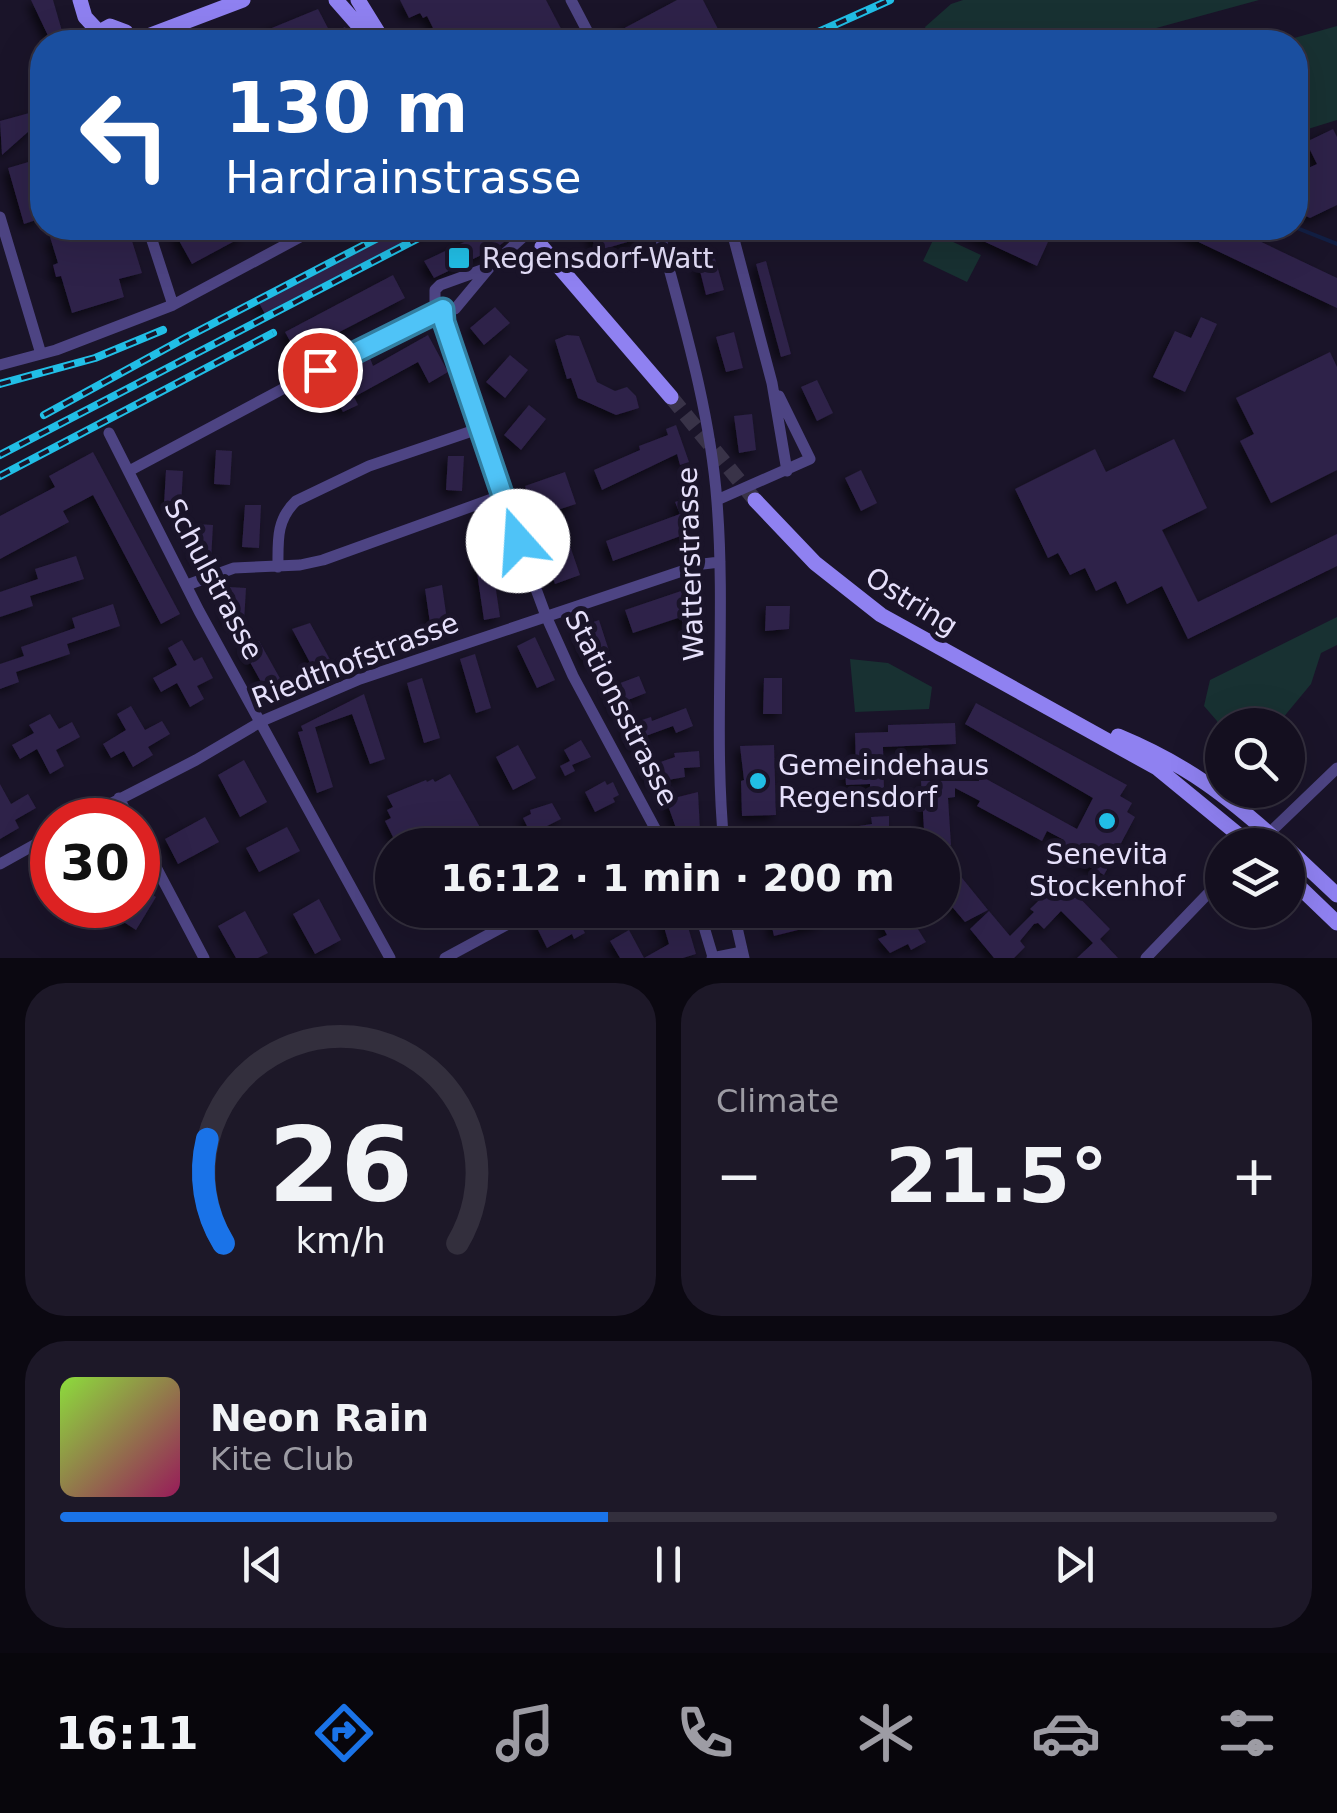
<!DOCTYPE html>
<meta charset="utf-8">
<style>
:root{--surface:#140f1f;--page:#1d1828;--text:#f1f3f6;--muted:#9d9ca4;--line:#332f3d;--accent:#1a73e8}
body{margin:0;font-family:"DejaVu Sans",sans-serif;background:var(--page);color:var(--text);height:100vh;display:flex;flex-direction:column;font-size:38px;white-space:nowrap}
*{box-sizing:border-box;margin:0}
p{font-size:32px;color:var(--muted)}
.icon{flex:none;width:55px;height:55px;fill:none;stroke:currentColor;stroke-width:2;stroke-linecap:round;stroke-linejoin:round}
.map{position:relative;height:958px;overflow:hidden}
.side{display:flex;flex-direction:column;gap:25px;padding:25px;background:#0b0811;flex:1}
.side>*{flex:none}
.banner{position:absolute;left:30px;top:30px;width:1278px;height:210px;border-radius:40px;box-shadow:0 10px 40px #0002,0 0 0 2px var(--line);background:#1a4fa0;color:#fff;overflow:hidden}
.tools{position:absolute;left:1205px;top:708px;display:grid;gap:20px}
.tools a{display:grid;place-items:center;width:100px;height:100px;border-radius:50%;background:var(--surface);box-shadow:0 10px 40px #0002,0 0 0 2px var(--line);font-size:50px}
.speed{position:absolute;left:30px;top:798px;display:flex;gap:20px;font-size:50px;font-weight:700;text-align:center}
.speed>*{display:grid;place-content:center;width:130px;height:130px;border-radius:50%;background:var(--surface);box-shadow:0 10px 40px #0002,0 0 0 2px var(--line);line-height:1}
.speed .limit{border:15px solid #d22;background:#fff;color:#111}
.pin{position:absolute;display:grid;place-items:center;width:85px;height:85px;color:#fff;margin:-42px;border:5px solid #fff;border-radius:50%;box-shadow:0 2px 10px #0007}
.me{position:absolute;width:110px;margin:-55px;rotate:341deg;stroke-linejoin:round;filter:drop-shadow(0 0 8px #0008)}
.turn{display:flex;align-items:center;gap:35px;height:210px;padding:0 30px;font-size:45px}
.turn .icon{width:130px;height:130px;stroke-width:2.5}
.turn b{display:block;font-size:70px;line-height:85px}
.big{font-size:75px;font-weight:600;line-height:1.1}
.side .widget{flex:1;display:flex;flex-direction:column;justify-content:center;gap:15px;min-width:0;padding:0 35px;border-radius:40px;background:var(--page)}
.side .dial{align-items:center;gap:0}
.dial svg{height:260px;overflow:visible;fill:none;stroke:var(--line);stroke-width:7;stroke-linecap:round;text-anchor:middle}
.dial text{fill:var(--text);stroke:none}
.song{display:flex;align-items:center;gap:30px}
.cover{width:120px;height:120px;border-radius:15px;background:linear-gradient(135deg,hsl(90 70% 55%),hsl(330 70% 35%))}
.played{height:10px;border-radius:5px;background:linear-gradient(90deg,var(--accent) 45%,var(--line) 45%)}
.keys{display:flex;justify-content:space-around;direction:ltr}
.heat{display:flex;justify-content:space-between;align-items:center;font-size:55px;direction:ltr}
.side .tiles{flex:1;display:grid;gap:25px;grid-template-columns:1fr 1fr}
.widget:last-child{grid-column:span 2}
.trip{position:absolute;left:375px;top:828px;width:585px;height:100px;border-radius:50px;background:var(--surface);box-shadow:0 10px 40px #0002,0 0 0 2px var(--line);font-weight:600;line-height:100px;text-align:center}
.tab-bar{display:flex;height:160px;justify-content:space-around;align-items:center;background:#08060c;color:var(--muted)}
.tab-bar .icon{width:70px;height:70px}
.tab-bar .selected{color:var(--accent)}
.tab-bar b{font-size:45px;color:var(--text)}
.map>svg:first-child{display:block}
</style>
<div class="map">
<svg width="1337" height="958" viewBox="0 0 1337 958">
<defs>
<filter id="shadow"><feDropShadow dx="-4.5" dy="4.5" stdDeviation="5" flood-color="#0009"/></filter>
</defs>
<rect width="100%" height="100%" fill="#1a1429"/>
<path fill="#183132" d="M963,0H1259L1105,42H962L928,36L925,27L951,4Z
M1337,26V120L1295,133V42H1280Z
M936,234L981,255L967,282L923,261Z
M1337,617V645L1321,653L1311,684L1277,725H1222V758L1209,753L1222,735L1217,721L1204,706L1210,680Z
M850,659L888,663L932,687L929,709L855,712Z"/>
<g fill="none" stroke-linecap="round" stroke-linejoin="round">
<path stroke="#121f44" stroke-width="4" d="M1297,228L1337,244"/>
</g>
<path fill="#2e2248" filter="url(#shadow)" d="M31,0H53L64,38L51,42Z
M400,0H546L568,42H470L465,34L450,42H440L427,16L423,18L420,13L409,18Z
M677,0H703L718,29L694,42H623L617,32Z
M318,9L331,34L345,27L354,42H238Z
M33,112L37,124L2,155L0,121Z
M1333,129L1337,137V205L1310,218L1295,211V174L1317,164L1306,142Z
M42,158V218L24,224L8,168Z
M80,228H128L142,273L119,279L124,297L72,313L61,276L56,277L53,265L58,263L50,237Z
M172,228H239L244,236L192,264Z
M404,228H432L265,314L259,303Z
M494,228H499L502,233L506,230L510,237L498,247L434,278L424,261Z
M588,228H638L641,238L597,251Z
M955,228H1017L1048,242L1037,266Z
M1169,228H1249L1256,231L1253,238L1337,278V308Z
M714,255L724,290L706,295L697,259Z
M766,261L791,354L781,357L756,264Z
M393,275L405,298L297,354L285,332Z
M495,307L510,323L484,345L470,328Z
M1201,317L1217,324L1185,392L1153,377L1175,331L1191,338Z
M734,332L743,368L726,372L716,337Z
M428,335L448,372L429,383L418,362L354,397L358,405L343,412L338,403L347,399L336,374L370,358L373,366Z
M567,335L579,336L597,382L615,391L627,387L636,396L639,408L616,415L578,398L571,378L567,379L555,340Z
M1330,352L1337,367V470L1271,503L1240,441L1254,434L1236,398Z
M510,355L528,370L505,398L486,382Z
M817,380L833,413L817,421L801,387Z
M529,405L546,419L521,450L504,435Z
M752,414L756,450L739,453L734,416Z
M676,425L689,462L680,465L677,454L602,490L594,470L640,450L639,446L668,435L666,429Z
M1174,439L1207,508L1162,530L1198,602L1337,534V566L1188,639L1162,586L1127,604L1116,581L1096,591L1085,568L1070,575L1058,553L1048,558L1015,489L1095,449L1106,472Z
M216,450L232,451L230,485L214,484Z
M93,452L180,614L161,624L93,495L63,511L69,522L0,559V516L55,487L49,476Z
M448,456H464L462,491L446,490Z
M166,470L183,471L181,506L164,505Z
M861,470L877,503L861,511L845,478Z
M565,472L576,504L536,517L525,486Z
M692,496L697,534L687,537L686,534L613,561L606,541L680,514L675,502Z
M245,505H261L259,548L242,547Z
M196,524L213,525L211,560L194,559Z
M568,540L580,575L555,584L543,549Z
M76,556L84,579L30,596L33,606L0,617V592L38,579L35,569Z
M492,563L500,617L484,620L476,566Z
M442,585L449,634L432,637L425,589Z
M229,587L246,588L244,622L227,621Z
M687,589L699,590L697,634L688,637L681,617L633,633L625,610Z
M113,604L120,626L67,644L70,654L16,672L19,682L0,689V664L24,656L21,647L75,628L72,618Z
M766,606H790L789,629L765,631Z
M599,620L610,654L588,664L576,628Z
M310,623L333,665L315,672L292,629Z
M535,637L555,680L537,688L517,646Z
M182,640L194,661L202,657L213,678L197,686L204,699L190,707L177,683L161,692L153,678L177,665L168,648Z
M259,641L282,682L265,689L241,646Z
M475,654L491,708L476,713L460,659Z
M639,676L646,693L623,702L626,711L617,715L607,688Z
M422,678L440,738L424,743L407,683Z
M764,678H782V714H763Z
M364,694L385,759L370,764L352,714L310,729L315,727L333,787L317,793L298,732L303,731L301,726Z
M976,703L1127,785L1120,796L1132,803L1127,812L1135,817L1104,875L1059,850L1064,840L1047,831L1042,841L977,806L980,801L955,788V797L948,798L951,845H925L921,781H979V775L1077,829L1093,798L965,724Z
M131,706L145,730L162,721L170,734L148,747L153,755L133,767L124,751L111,758L103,744L126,730L117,714Z
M686,708L693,726L676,733L673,726L643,737L645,743L632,748L624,726L651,717L652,721Z
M50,714L59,729L72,722L80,737L56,750L64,766L50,774L37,749L20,759L12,745L34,733L29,725Z
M955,723L956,744L883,747L884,790L870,791V784L846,785L845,768H856L855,733L888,732V725Z
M581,740L591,757L572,765L575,771L565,776L560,766L570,761L564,750Z
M518,745L536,778L513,790L496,757Z
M774,745L776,815L742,816L741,781L744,780L740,746Z
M699,751L700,767L684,768L685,777L651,783L643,768L675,757L674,753Z
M244,760L267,802L240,817L218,775Z
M450,774L490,845H397L385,821L391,818L387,810L393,807L387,796L426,780L427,782L433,779L435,782Z
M605,781L607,785L613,782L619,795L613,798L615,802L595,812L585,792Z
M0,784L11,804L28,794L36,808L15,820L19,828L0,839Z
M698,792L700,831L695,833L699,845H682L666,800Z
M552,803L561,819L531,834L523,818L531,814L530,810Z
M889,816V845L854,844L852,827L872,824L871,817Z
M205,817L219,842L178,864L165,839Z
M287,827L300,851L259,872L246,848Z
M958,873L988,910L965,922L942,895V879Z
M1061,879L1110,929L1100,939L1118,958H1077L1093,943L1061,911L1044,929L1038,923L1034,924L1020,941L1025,947L1014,958H994L970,929L989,911L1010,936L1034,912L1030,909Z
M138,885L156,897L136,930L119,919L128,905H138Z
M319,899L341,940L315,954L293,914Z
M573,910L585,933L574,939L572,934L547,948L536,926L560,912Z
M683,910L696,954L683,958H620L610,941L629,930L644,958L669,944L661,917Z
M787,910H818L822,924L774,936L769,915Z
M874,910H906L926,942L911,950L908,944L890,953L878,939L887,935Z
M245,911L268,953L258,958H236L218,926Z"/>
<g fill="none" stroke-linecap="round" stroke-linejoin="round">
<path stroke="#393348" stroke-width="15" stroke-dasharray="15 8" stroke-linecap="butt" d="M671,397L755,500"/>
<path stroke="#4d4483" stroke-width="11" d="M571,0L593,42
M0,217L41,354
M148,228L173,305
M658,228C682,318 710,409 717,502C726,616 713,731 724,845
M731,228L772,383L787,471
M490,267L440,285L435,290V301L443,309L507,511L546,616L573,676L664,845
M0,365L56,350L173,305L317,228
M109,433L199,611L390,958
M129,471L290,385L443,309H455L490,267L533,228
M717,500L810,459L779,396
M278,567C278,541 276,520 296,501L369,466L481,428
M187,585L234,568L300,565L323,560L503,495
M119,798L130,820
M79,820L196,760L262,721L360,679L703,564L720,562
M138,833L204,958
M1257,845L1337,768
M0,864L52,835
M699,910L713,957
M733,910L744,958
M445,958L534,910
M712,958L742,952
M1146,958L1222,879"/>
<path stroke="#8f81f1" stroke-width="15" d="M80,0L85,17L99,32
M336,0L373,42
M358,0L384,42
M93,42L99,32L110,26L126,32L131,42
M132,42L243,0
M542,247L671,397
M755,500L815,563L881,615L1157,768L1251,845
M1118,736C1188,765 1227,796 1282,845
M1288,849L1337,895
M1288,876L1337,923"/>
<defs>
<path id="rail" d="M796,42L890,0
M466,233L477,228
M0,384L95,358L163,330
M44,415L185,338L397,228
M0,455L438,228
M0,476L273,333"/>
</defs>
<use href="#rail" stroke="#21bee6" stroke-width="8"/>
<use href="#rail" stroke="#1a1429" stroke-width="4" stroke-dasharray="11" stroke-linecap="butt"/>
</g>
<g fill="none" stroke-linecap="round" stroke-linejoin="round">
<defs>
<path id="route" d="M320,370L443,309L444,322L518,541"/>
</defs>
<use href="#route" stroke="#337fa1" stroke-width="25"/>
<use href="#route" stroke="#4fc3f7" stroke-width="18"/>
</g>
<g fill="#21bee6" stroke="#1a1429" stroke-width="4">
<rect x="447" y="246" width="24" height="24" rx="5"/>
<circle cx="758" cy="781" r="10"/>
<circle cx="1107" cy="821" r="10"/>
</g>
<g text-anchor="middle" stroke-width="10" stroke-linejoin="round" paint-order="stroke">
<g font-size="28" fill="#e6e0fb" stroke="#1a1429" text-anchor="start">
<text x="482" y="268">Regensdorf-Watt</text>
<text x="778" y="775">Gemeindehaus<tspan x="778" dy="32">Regensdorf</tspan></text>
<text x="1107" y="864" text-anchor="middle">Senevita<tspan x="1107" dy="32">Stockenhof</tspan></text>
</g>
<g font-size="28" fill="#e6e0fb" stroke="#1a1429">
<text transform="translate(690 564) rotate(-92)" y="10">Watterstrasse</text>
<text transform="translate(214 579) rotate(62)" y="10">Schulstrasse</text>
<text transform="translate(912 601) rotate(32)" y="10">Ostring</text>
<text transform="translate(355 660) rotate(-21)" y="10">Riedthofstrasse</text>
<text transform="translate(622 708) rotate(63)" y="10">Stationsstrasse</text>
</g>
</g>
</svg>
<div class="tools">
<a><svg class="icon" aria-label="search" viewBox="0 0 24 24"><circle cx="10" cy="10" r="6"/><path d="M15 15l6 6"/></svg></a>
<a><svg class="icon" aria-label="layers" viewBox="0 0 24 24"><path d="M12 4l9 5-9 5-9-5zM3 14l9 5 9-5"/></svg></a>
</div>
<div class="speed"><div class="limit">30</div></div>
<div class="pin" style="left:320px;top:370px;background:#d93025"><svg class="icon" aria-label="arrive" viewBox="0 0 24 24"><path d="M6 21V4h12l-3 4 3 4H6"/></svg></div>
<svg class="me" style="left:518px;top:541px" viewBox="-20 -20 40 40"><circle r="19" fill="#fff"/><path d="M0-13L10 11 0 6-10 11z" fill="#4fc3f7"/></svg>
<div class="trip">16:12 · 1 min · 200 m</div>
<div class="banner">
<div class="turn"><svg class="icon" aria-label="left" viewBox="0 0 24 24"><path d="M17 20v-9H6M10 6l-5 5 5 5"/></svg><div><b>130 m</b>Hardrainstrasse</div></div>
</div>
</div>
<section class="side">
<div class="tiles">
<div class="widget dial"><svg viewBox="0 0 100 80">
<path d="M14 69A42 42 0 1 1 86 69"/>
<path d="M14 69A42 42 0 0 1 9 37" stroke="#1a73e8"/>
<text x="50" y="56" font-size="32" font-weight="700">26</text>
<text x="50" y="72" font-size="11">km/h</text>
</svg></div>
<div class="widget"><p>Climate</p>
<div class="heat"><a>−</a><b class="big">21.5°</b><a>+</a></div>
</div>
<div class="widget">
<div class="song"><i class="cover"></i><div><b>Neon Rain</b><p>Kite Club</p></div></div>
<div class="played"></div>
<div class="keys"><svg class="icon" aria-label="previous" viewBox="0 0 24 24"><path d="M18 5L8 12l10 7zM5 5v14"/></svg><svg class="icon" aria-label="pause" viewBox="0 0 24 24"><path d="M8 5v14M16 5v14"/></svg><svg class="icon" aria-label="next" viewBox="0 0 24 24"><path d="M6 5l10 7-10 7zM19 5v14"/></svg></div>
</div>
</div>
</section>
<nav class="tab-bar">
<b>16:11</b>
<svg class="icon selected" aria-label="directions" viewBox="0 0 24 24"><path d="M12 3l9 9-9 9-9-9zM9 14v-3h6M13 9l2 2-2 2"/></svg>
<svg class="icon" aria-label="music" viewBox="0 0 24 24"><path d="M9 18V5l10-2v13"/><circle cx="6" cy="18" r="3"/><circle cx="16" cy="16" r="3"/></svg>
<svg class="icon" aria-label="phone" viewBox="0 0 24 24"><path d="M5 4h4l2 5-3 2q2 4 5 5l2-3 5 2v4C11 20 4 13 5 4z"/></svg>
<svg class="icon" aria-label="climate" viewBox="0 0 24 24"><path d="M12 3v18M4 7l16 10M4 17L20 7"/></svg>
<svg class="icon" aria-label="car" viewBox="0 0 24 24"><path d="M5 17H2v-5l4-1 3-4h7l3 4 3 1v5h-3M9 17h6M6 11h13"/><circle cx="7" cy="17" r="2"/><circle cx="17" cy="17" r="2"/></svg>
<svg class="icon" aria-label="filters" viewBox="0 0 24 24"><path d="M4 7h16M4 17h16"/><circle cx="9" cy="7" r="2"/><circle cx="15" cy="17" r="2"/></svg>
</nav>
